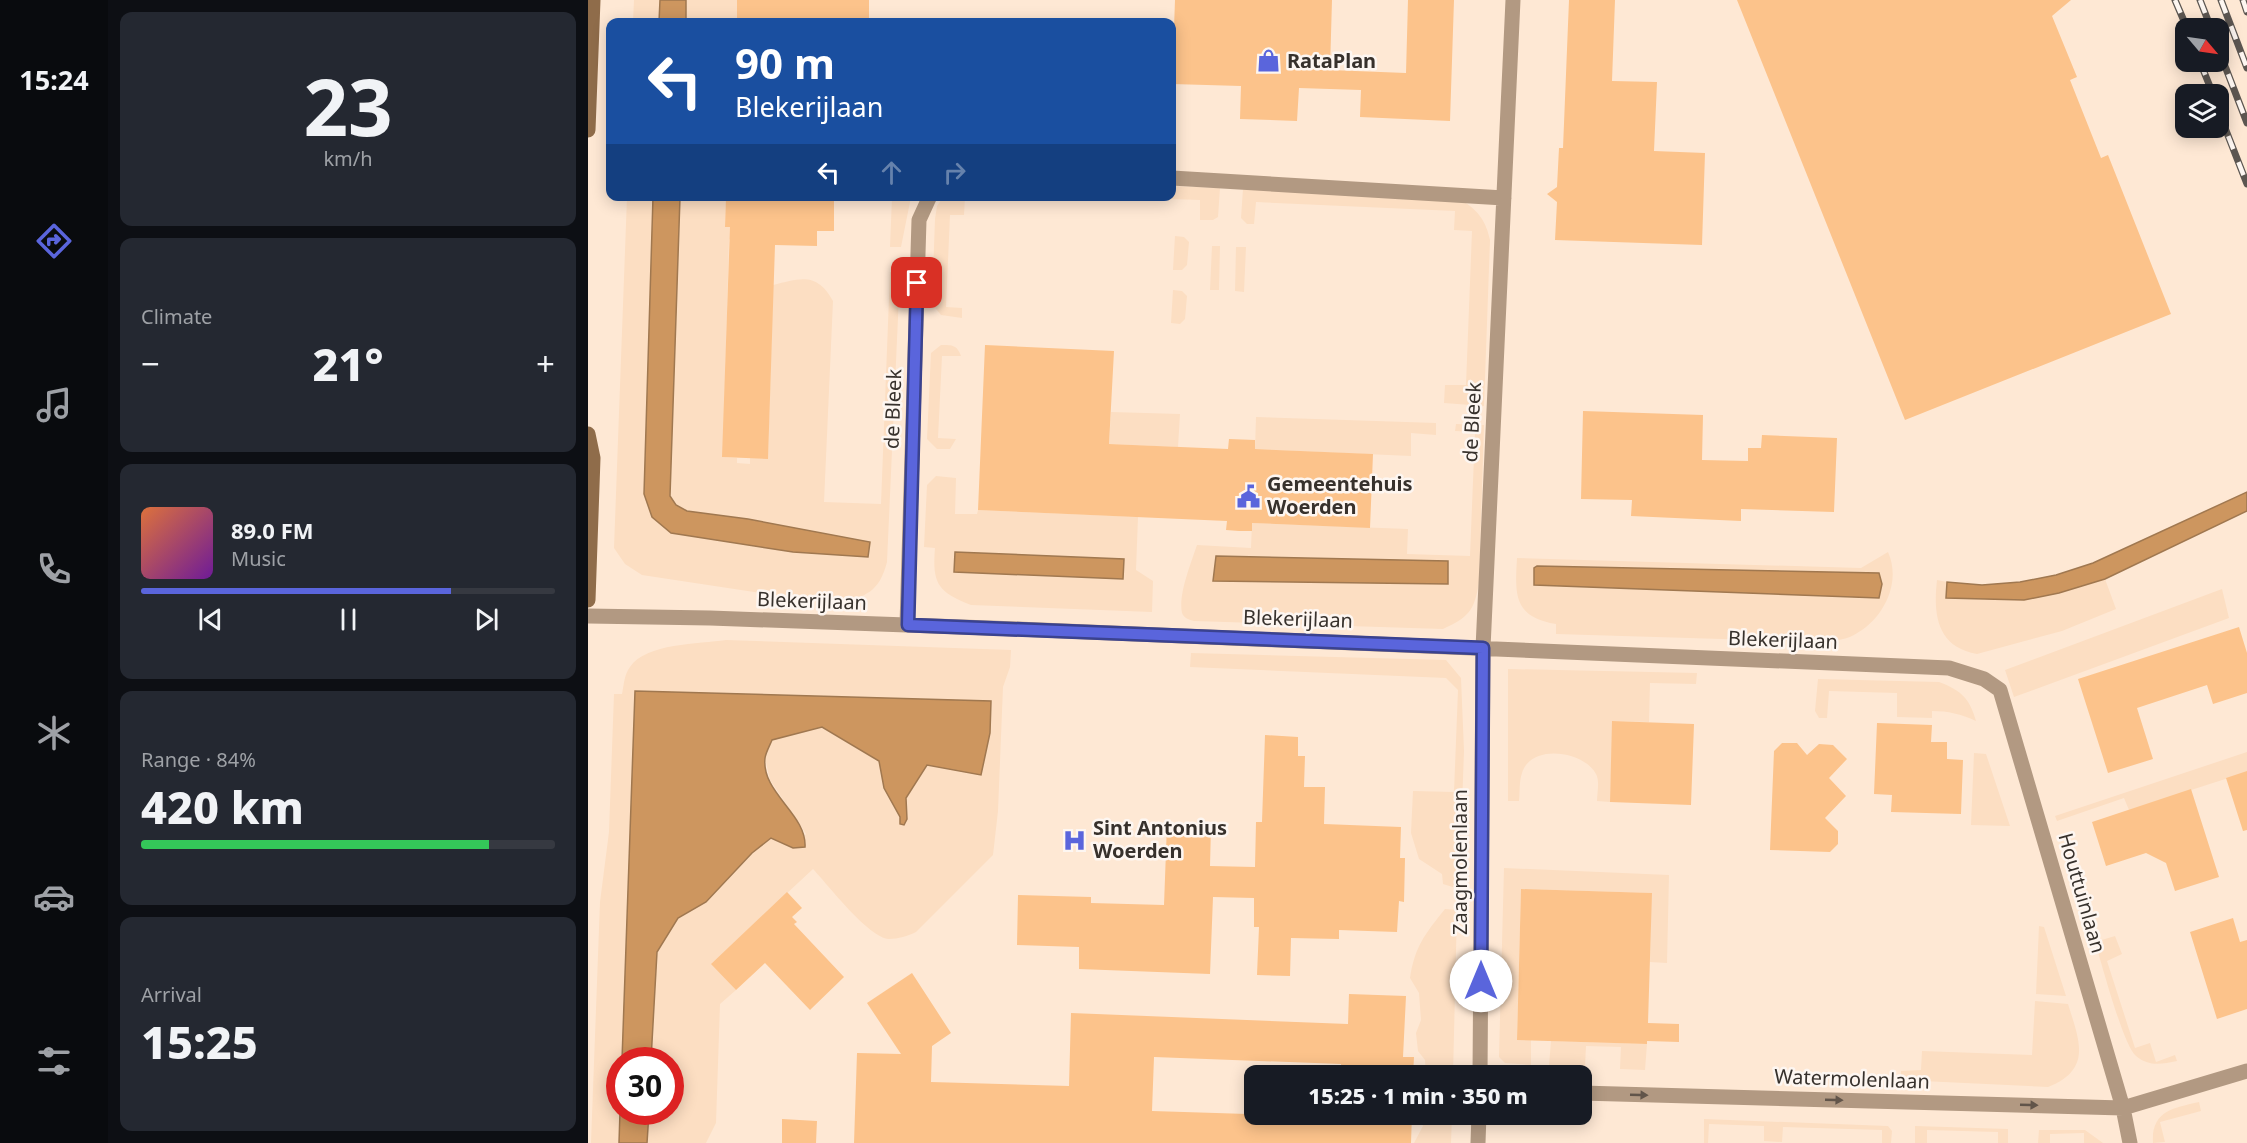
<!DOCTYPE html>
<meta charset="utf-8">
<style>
:root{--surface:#171b24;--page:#242831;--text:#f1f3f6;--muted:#9ea1a6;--line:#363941;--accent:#5a65dc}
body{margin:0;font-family:"Noto Sans",sans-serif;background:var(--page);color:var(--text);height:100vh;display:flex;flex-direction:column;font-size:22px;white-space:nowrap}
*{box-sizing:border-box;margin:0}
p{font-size:20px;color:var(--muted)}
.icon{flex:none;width:33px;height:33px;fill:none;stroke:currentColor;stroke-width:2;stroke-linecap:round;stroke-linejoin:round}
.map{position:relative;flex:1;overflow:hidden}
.panel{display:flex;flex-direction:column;gap:12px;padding:12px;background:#0d0f14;width:480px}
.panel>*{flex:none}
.hud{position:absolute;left:18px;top:18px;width:570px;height:183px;border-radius:12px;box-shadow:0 3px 15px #0003;background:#1a4fa0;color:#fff;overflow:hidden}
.needle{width:39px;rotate:119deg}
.fabs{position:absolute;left:1587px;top:18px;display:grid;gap:12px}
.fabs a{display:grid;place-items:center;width:54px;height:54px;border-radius:12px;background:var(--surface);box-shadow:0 3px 15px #0003;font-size:30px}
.speed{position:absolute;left:18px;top:1047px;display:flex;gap:12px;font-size:30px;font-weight:700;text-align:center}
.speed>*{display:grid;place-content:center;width:78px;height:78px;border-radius:50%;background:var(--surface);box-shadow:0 3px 15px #0003;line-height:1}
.speed .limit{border:9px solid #d22;background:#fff;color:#111}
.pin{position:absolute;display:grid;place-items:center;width:51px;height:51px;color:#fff;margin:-26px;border-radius:12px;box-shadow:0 3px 9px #0006}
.me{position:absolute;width:66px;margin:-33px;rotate:0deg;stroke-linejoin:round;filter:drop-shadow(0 0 4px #0008)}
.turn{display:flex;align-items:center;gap:21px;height:126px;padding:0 30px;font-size:27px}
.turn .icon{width:78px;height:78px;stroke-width:2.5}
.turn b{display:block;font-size:42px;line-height:51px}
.lanes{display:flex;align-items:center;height:57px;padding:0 30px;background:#0003;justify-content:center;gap:30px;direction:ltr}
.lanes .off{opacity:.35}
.big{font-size:45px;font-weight:800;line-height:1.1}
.panel .tile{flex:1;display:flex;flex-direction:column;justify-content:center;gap:9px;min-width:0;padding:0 21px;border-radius:12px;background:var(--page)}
.panel .dial{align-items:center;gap:0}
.dial b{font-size:78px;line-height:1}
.song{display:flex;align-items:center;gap:18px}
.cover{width:72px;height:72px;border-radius:9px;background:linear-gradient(135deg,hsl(20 70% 55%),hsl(280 70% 35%))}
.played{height:6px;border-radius:3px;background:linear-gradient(90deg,var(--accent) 75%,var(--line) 75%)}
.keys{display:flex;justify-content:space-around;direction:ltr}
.heat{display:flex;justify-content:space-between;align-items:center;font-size:33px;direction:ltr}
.charge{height:9px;border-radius:4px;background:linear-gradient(90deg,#34c759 84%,var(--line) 0)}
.trip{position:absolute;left:656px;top:1065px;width:348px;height:60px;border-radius:12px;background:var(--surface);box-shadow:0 3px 15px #0003;font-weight:800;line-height:60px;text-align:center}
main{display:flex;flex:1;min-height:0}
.tab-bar{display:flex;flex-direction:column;width:108px;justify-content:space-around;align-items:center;background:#090b0e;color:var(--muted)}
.tab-bar .icon{width:42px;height:42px}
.tab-bar .on{color:var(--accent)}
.tab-bar b{font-size:27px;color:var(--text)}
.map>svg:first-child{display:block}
</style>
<main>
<nav class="tab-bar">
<b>15:24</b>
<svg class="icon on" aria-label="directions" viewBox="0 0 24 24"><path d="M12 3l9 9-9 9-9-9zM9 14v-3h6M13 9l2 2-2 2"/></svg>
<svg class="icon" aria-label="music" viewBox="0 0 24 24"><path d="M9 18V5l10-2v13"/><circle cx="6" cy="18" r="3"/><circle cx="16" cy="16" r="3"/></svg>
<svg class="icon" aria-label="phone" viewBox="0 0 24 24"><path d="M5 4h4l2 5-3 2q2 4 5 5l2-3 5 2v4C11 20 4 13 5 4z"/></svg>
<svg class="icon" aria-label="climate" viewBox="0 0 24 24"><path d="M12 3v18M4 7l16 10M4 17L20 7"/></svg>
<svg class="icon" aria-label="car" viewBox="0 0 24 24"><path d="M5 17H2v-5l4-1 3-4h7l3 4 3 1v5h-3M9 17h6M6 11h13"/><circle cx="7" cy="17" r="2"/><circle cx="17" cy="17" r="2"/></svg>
<svg class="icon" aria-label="filters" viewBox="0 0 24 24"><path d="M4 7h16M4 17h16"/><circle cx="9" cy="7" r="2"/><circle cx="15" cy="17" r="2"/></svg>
</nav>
<section class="panel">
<div class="tile dial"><b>23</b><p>km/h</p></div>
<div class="tile"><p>Climate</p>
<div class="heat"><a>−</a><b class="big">21°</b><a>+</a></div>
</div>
<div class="tile">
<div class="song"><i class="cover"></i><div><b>89.0 FM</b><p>Music</p></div></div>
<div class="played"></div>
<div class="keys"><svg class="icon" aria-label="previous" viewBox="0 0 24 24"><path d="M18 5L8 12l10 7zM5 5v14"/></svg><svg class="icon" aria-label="pause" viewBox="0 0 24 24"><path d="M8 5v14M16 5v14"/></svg><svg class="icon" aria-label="next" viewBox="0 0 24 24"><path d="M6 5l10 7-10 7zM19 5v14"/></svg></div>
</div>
<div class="tile"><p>Range · 84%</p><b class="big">420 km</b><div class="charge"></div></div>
<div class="tile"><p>Arrival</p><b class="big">15:25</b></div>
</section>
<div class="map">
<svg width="1659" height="1143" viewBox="0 0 1659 1143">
<rect width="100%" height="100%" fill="#fdf6f1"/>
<path fill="#fee8d4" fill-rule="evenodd" d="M0,0H1659V1143H0ZM22,22H584V196H22ZM1598,28H1630V62H1598ZM1598,94H1630V128H1598ZM32,1060H82V1112H32ZM666,1076H993V1114H666Z"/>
<path fill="#fcdec2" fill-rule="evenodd" d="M46,0H72L71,22H45Z
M98,0H149L192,22H98Z
M584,186L632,188L630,217L625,220H612V200L525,197L584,196Z
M655,189L873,200C890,210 898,221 902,240L896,406L856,403L857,385H878L884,231L866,230L867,211L668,202L666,224H659L653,218Z
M39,197H65L56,494L83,533L205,552L280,557L282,542L160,519L99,511L88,505L82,496L92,197H138L137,226L153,227L141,240L135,457L149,458V463L162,464V458H180L185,285C213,278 229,272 245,301L236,502L293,504L302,272L312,273L299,562C291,593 278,595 251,605L54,575L37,564L26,548Z
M304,197H323L313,247H302Z
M355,197H377L376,215H362L358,307L374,308V318L353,315L344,304L347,219L349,206Z
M587,236L596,237L601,242L599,265L594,270H585Z
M624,246H632L631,290H622Z
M648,247H658L656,292L647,291Z
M585,290L594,291L599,296L597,319L592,324L583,323Z
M353,345C365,345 369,345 373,356H354L350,438L368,439L362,449H349L339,439L343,353Z
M523,412L592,414L590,447L521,444Z
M668,417L848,423V435L823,433V456L667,449Z
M868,424L896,425L891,583C886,611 881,617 855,629L606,621C601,620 596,618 594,613C590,595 603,563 609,545L663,548L664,523L820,529L819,554L882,556L887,432L867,431ZM628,556L859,561L860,583L625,581Z
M348,476L368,478L367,514H389L390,510L550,517L548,570L565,581L564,612L383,605C350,592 344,584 347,548L336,547L339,485ZM367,553L535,559V579L366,572Z
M1300,552C1314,583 1295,620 1266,635C1255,641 1242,641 1229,642L968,634V624C925,617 927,594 929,558L1273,568Z
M1517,579L1528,609L1474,631L1389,654C1349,647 1345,615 1349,580L1359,582L1358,598L1436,600L1471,593Z
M1634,589L1641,618L1426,697L1417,670Z
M138,640L423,650L422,667L415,687L410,811L405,855L328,932C320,936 310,939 301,939C281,938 240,885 225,869L124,963L148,990L132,1004L128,1123L118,1143H59L61,1112H82V1060H63L69,952L90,918L118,902L164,853L183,838L205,848L218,834L182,780L177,758L184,740L234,727L291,761L296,788L312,817V823L319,819L318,798L339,765L403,702L48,691L34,1060H32L31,1143H3L12,902L21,832L26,694H34C36,684 36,675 42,667C58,643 111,644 138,640Z
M603,653L858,660L873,678L876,751L871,889L855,884L854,874L831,859L823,833L825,791L866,792L870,690L858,678L602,667Z
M920,669L1109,673L1108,684L1062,683L1061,722L1025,721L1022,802L1009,801C1009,793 1012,781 1008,774C996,751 943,743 934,773C931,781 932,793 931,801H920Z
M1230,679L1351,682C1373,690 1382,699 1388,721C1373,714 1360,711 1344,711V718L1309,717V693L1241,691L1239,718H1231L1227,711Z
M1659,752V772L1541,810L1536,798L1469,821L1467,816Z
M1386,753L1398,754L1422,826L1383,825Z
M916,868L1081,875L1079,963L1062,962L1063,893L933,889L929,1039L943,1040V1065L917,1063L911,1057Z
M857,909L869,910L865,1075H838L837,1060L830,1051L828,1033L833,1020L831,993L822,978C827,946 837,934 857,909Z
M1451,926L1456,927L1478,996L1448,994Z
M1527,936L1534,954L1519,961L1547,1048L1562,1043L1568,1062L1587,1055L1589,1061C1574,1064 1561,1067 1548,1056C1535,1045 1514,964 1507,942Z
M1447,1001L1480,1004C1491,1040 1505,1069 1460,1087L1313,1080V1071L1333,1070L1334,1051L1444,1055Z
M963,1041L1059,1044L1057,1070L1032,1069L1033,1047L998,1046L997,1067L961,1066Z
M1611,1102L1613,1111L1572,1122L1577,1142L1565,1143C1563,1111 1585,1108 1611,1102Z
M830,1115H864L863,1143H826L835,1126Z
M1116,1119L1300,1126L1304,1131L1303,1143H1294V1130L1195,1127L1194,1142L1176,1141V1126L1121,1124L1120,1143H1116Z
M1327,1126L1420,1129V1143H1410V1132L1339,1130V1143H1327Z
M1451,1130H1497L1515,1143H1496V1133L1462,1134V1143H1450Z"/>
<path fill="#cd965f" stroke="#a07850" stroke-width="1.5" d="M72,0H98V22H71Z
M65,197H92L82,496L88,505L99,511L160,519L282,542L280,557L205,552L83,533L64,517L56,494Z
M1659,492V511L1517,579L1471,593L1436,600L1358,598L1359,582L1394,585L1432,582L1468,575L1505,563Z
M367,552L536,559L535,579L366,572Z
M628,556L860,561V584L625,581Z
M949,566L1291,573L1294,584L1291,598L946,585V568Z
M47,691L403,701L402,733L393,775L339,765L318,798L319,819L316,825L312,824V817L296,788L291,761L234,727L184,740C182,745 178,752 177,758C173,793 219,814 217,847L205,848L183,838L164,853L118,902L90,918L69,952L63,1060H34Z
M32,1112H61L59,1143H31Z"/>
<path fill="#fcc38b" d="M149,0H281V22H192L149,20Z
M587,0H744L742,70L818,73L820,0H866L862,121L772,117L773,90L711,88L709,121L652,119L653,86L584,84Z
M981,0H1027L1024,81L1069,82L1066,151L1117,153L1114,245L967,240L969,202L959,194L969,187L971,148H975Z
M1149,0H1483L1464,16L1489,77L1482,80L1513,158L1520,155L1583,314L1317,420Z
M138,196H246V231H229V246L187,245L180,459L134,457L142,227H137Z
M397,345L526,351L521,444L640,449L641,439L667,440V449L785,454L782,528L664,523V531H651L638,530L639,521L390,510Z
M995,411L1115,415L1114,460L1160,461V448H1173L1174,435L1249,438L1246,512L1153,509V521L1043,516L1044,500L993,499Z
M1651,627L1659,653V693L1625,704L1619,685L1549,708L1565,759L1520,773L1490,679Z
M1024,721L1106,724L1103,805L1022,802Z
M1289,723L1344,725L1343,742H1359V759L1375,760L1373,814L1303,812L1304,795L1286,794Z
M677,735L710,737V756H717L716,787H737L736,824L813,827L812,858H817L816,902L811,901L809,932L751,930V939L703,938L702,976L669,975L671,927H666V898L625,897L622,974L491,969V947L429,945L430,895L503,897V903L576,905L579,824L623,826L622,866L667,867L668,822H674Z
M1194,743H1209L1219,755L1231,744L1245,745L1259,759L1241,778L1258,796L1237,818L1250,831V844L1242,852L1182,850L1186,751Z
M1659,771V830L1655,831L1638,778Z
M1603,789L1631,877L1587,891L1578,863L1558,853L1518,866L1504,822Z
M933,889L1064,893L1060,1023L1091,1024V1042L1059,1041V1044L929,1040Z
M199,892L214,908L204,917L209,922L206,924L256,977L222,1010L177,963L148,990L123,964Z
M1645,918L1652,942L1659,940V1009L1629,1019L1602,932Z
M324,973L363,1033L344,1046L343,1082L481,1086L483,1013L760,1024L761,994L818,996L815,1057H826L825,1076H753V1064L566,1057L564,1111L751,1117V1114H824L823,1143H266L269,1053L313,1054L279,1003Z
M194,1119L229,1121L228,1143H194Z"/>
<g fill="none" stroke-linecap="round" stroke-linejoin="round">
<path stroke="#b29982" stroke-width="15" d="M584,178L916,198
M0,616L122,618L429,629L1361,668L1396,679L1412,690L1535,1108L1542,1143
M319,625L331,220L342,196
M892,1076L895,648L925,0
M993,1093L1535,1108L1659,1071
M890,1143L891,1114"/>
<path stroke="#8f6c4a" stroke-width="15" d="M0,130L5,0
M0,434L5,458L0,600"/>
<defs>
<path id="rail" d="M1587,0L1599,28
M1612,0L1623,28
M1633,0L1659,68
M1655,0L1659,12
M1630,48L1659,123
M1612,62L1625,94
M1630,110L1659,184"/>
</defs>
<use href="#rail" stroke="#5c5651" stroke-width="7"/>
<use href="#rail" stroke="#fdf6f1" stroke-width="4.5" stroke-dasharray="14" stroke-linecap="butt"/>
</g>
<defs><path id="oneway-solid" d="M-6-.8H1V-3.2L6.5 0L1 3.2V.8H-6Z" transform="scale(1.5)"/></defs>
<g fill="#62554a">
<use href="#oneway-solid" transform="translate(1051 1095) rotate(2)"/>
<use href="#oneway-solid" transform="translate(1246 1100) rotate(2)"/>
<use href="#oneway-solid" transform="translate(1441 1105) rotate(2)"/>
</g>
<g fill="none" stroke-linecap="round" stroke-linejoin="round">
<defs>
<path id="route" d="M329,283L320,625L895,648L893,981"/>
</defs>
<use href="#route" stroke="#3a428f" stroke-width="15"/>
<use href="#route" stroke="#5a65dc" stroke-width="10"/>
</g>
<defs>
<symbol id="shop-bare" viewBox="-9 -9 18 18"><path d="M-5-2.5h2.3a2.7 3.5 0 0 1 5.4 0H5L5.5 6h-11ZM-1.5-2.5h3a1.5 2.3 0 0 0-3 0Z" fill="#5a65dc" stroke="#fdf6f1" stroke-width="2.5" paint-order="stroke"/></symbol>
<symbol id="civic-bare" viewBox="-9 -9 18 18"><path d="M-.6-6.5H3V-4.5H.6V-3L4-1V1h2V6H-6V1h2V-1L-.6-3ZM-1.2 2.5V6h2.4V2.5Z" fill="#5a65dc" stroke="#fdf6f1" stroke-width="2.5" paint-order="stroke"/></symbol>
<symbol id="hospital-bare" viewBox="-9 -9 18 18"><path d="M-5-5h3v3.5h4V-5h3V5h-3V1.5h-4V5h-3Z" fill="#5a65dc" stroke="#fdf6f1" stroke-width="2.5" paint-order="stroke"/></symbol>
</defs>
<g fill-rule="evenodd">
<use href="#shop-bare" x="664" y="44" width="33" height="33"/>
<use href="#civic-bare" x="644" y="480" width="33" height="33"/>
<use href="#hospital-bare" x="470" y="824" width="33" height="33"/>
</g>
<g text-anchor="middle" stroke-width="5" stroke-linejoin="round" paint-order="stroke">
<g font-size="20" font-weight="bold" fill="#37312c" stroke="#fdf6f1" text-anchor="start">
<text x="699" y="68">RataPlan</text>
<text x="679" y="491">Gemeentehuis<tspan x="679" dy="23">Woerden</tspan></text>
<text x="505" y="835">Sint Antonius<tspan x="505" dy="23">Woerden</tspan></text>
</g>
<g font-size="20" fill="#37312c" stroke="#fdf6f1">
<text transform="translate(305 409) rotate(-88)" y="7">de Bleek</text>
<text transform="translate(884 422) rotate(-87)" y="7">de Bleek</text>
<text transform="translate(224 601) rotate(2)" y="7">Blekerijlaan</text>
<text transform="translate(710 619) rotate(2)" y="7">Blekerijlaan</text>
<text transform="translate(1195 640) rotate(2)" y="7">Blekerijlaan</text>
<text transform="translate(872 862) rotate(-90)" y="7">Zaagmolenlaan</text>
<text transform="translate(1494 893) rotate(74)" y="7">Houttuinlaan</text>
<text transform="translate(1264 1079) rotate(2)" y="7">Watermolenlaan</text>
</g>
</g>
</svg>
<div class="fabs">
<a><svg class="needle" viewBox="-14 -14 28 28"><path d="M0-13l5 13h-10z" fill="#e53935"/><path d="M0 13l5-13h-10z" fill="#9ea1a6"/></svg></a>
<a><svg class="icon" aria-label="layers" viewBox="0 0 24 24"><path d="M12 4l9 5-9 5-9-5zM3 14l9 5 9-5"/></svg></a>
</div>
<div class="speed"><div class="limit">30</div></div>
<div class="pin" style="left:329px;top:283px;background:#d93025"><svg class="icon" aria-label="arrive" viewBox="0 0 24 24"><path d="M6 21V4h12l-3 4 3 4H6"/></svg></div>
<svg class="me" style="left:893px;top:981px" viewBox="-20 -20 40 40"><circle r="19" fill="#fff"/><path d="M0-13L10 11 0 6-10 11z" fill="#5a65dc"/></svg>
<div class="trip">15:25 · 1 min · 350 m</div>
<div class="hud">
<div class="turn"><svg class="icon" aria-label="left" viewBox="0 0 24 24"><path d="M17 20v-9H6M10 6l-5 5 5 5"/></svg><div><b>90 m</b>Blekerijlaan</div></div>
<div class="lanes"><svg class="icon" aria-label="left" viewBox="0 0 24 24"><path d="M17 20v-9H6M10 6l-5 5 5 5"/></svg><svg class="icon off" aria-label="ahead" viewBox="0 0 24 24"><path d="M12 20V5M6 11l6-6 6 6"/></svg><svg class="icon off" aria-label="right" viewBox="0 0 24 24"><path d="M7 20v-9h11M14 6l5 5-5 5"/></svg></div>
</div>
</div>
</main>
